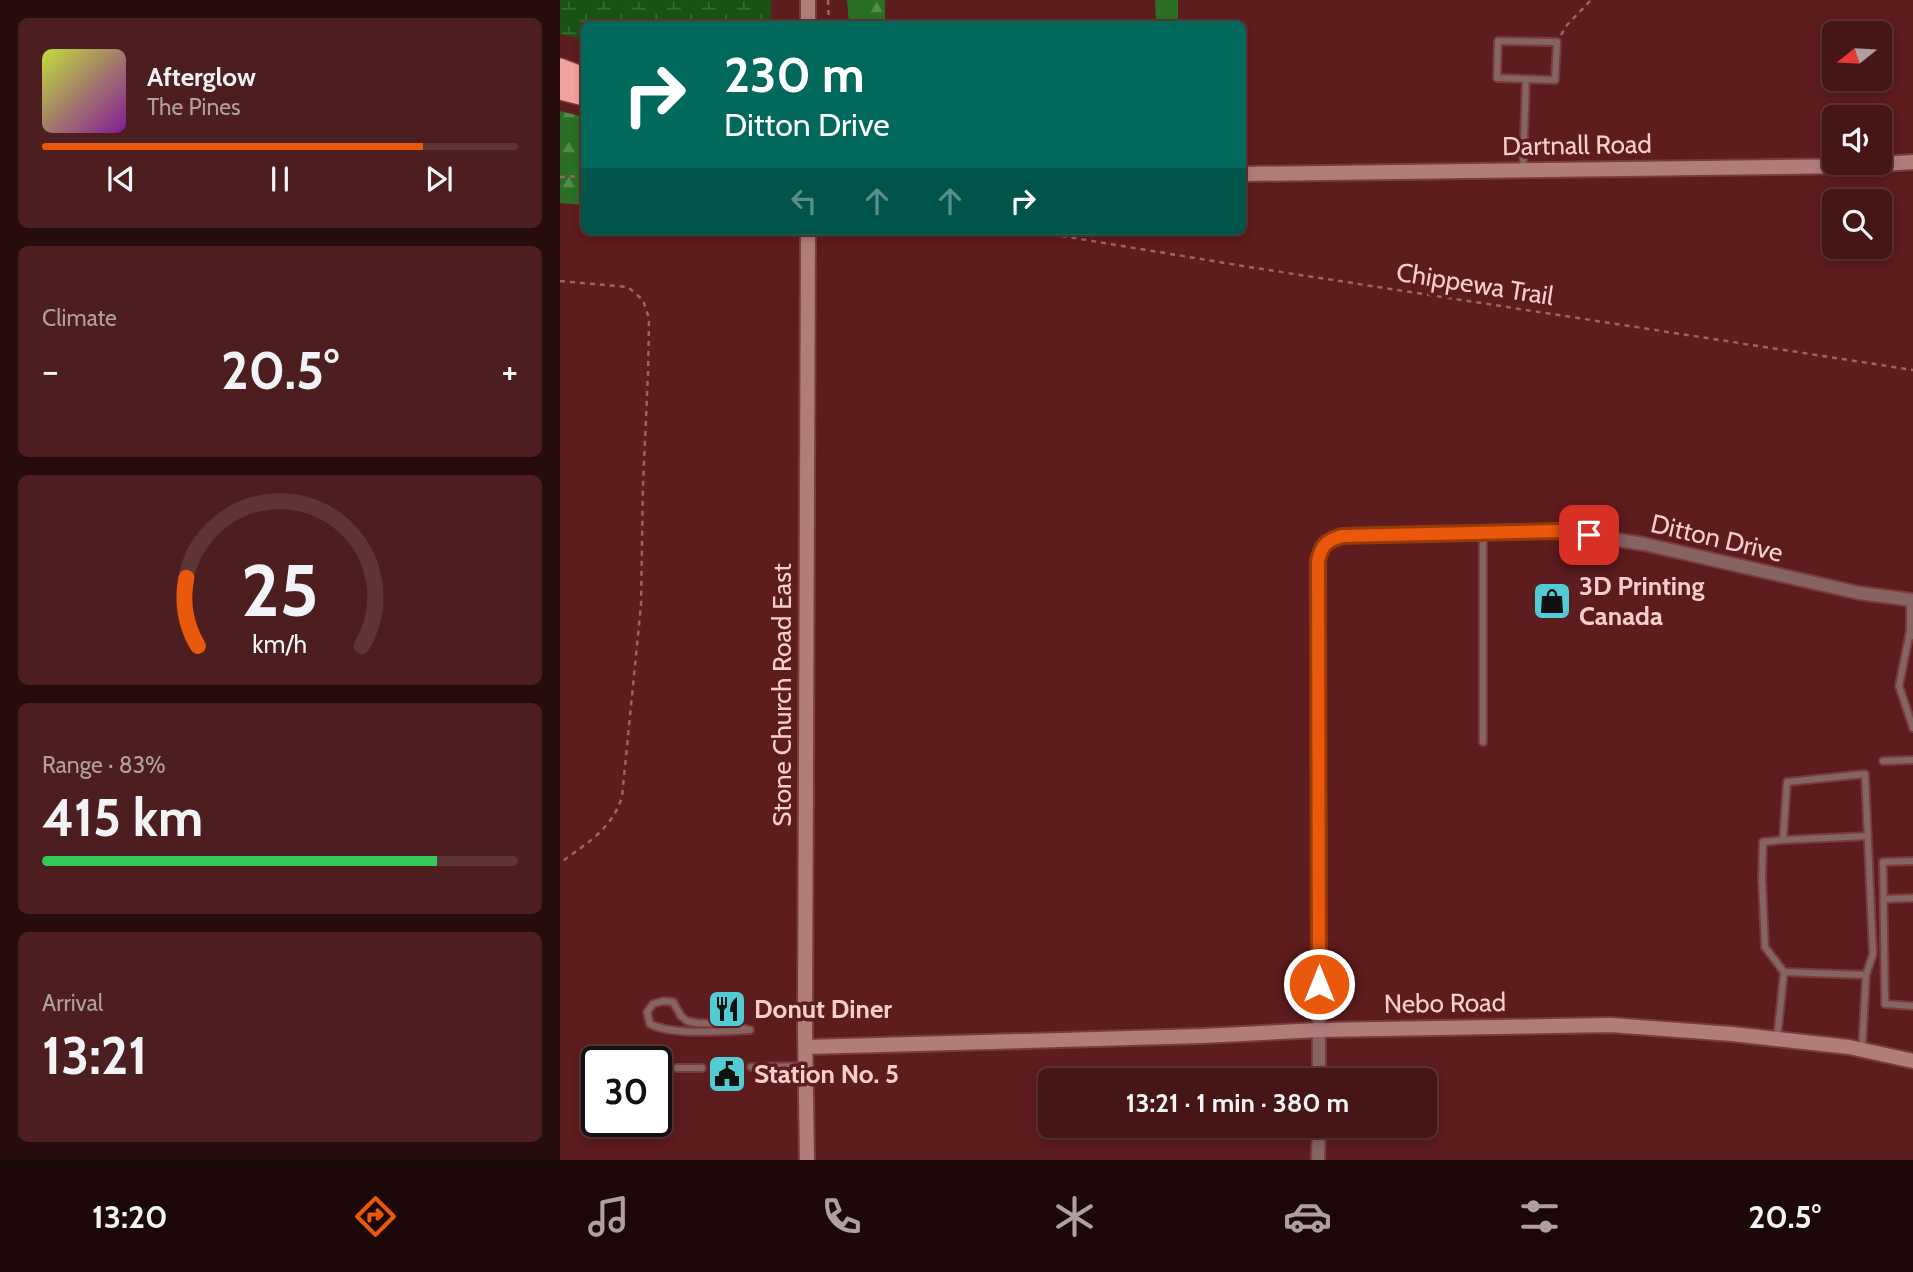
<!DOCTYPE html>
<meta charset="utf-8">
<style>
:root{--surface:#461516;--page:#4d1e1f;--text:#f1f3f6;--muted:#b09fa1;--line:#5e3435;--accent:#ea580c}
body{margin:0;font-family:Cabin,sans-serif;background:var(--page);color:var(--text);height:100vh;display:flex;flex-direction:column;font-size:26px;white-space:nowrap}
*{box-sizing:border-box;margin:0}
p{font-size:23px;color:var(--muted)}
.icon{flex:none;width:38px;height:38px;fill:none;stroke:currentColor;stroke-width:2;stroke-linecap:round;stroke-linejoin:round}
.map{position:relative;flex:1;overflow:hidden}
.panel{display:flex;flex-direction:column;gap:18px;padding:18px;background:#260c0c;width:560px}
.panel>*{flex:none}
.top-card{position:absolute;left:21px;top:21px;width:665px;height:214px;border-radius:10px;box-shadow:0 4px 10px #0003,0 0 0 2px var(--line);background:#00695c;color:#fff;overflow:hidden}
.needle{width:46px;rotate:252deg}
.buttons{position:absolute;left:1262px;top:21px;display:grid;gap:14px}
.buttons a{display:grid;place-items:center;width:70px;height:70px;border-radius:10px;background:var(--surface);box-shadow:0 4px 10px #0003,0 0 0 2px var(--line);font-size:35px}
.speed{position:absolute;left:21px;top:1046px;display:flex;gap:14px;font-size:35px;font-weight:700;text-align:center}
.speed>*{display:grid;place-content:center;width:91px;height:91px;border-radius:50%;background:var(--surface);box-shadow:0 4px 10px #0003,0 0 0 2px var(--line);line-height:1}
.speed .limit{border:4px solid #111;border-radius:10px;background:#fff;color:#111}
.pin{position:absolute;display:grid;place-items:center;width:60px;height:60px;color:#fff;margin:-30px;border-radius:14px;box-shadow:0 4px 10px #0006}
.me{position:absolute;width:77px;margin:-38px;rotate:0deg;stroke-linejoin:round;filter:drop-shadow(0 0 5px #0008)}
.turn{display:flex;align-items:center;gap:24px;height:147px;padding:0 28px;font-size:32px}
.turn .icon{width:91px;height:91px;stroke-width:2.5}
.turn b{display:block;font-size:49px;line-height:60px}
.lanes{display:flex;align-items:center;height:66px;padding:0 28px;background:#0003;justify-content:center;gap:35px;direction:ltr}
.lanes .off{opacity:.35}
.big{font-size:52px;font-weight:800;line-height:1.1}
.panel .tile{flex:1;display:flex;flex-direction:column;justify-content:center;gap:10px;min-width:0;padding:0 24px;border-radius:10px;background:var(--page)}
.panel .dial{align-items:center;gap:0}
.dial svg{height:182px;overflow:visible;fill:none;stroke:var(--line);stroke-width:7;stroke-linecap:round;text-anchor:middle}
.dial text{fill:var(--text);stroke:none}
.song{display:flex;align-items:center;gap:21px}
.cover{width:84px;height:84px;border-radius:10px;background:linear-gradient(135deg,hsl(70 70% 55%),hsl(290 70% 35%))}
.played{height:7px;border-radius:4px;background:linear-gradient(90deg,var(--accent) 80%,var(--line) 80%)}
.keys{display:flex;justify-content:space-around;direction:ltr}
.heat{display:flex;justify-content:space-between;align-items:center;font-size:38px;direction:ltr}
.charge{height:10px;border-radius:5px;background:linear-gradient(90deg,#34c759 83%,var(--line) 0)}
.trip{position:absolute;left:478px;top:1068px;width:399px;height:70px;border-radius:10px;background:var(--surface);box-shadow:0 4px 10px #0003,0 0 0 2px var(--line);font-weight:800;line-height:70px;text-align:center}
.dock{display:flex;height:112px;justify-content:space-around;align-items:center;background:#1c0809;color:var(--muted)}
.dock .icon{width:49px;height:49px}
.dock .active{color:var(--accent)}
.dock b{font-size:32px;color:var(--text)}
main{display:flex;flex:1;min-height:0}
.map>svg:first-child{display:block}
</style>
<main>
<section class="panel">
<div class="tile">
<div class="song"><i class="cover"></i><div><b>Afterglow</b><p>The Pines</p></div></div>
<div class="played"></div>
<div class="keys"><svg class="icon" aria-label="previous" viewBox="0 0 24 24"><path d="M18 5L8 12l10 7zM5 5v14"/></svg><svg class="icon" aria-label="pause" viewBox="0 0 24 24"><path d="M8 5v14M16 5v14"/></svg><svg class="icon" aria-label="next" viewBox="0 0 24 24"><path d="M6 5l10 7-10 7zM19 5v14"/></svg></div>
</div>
<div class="tile"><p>Climate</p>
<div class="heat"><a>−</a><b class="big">20.5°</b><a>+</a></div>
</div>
<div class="tile dial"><svg viewBox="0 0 100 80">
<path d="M14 69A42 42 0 1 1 86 69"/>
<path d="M14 69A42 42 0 0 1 9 39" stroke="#ea580c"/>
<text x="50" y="56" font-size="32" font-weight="700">25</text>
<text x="50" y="72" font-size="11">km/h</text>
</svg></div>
<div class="tile"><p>Range · 83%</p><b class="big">415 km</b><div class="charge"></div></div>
<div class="tile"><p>Arrival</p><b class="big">13:21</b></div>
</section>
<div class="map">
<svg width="1353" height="1160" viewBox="0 0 1353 1160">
<defs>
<pattern id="forest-firs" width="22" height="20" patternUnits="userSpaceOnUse" patternTransform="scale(1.75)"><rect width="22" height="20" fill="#2a6f23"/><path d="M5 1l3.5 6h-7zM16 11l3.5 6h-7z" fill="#54894c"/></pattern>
<pattern id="wetland-marsh" width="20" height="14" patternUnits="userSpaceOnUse" patternTransform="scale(1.75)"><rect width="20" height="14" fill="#175212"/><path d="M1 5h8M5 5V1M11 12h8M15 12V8" fill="none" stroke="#3a6a33"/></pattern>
</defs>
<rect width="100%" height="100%" fill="#5d1c1e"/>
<path fill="url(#forest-firs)" d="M287,0H325V24H289Z
M595,0H618V24H596Z
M0,111L24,117V205L0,203Z"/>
<path fill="url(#wetland-marsh)" d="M0,0H211V24H24V40L0,34Z"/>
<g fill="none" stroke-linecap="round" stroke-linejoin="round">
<defs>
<path id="lane" d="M963,170L966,79L937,78L938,41L997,42L995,80L966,79
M1350,600V631L1353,636
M1350,631L1339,686L1353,728
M923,742V532
M1323,761L1353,760
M1223,840L1308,836
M1353,861L1323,862L1325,1004L1353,1006
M1324,899L1353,898
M1224,972L1205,947L1202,879L1203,842L1223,840L1227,782L1305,774L1313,954L1306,975
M103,1001L113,1002L121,1016L127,1021L137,1023L167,1024L190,1030C162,1031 114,1036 90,1024L87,1012L93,1004Z
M1217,1039L1224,972L1306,975L1302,1050
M191,1067L245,1066
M117,1068H142"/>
<path id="street" d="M759,1080L758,561C762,544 766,541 782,535L999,531L1084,544L1299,593L1353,600
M758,1160L759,1125"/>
<path id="secondary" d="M248,24V0
M682,174L1295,166L1353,162
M247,1047L642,1036L759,1030L1051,1025L1172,1034L1289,1047L1353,1061
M247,1160L245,1029L248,231"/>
<path id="highway" d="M0,69L24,78
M0,89L24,95"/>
</defs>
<use href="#lane" stroke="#793c3d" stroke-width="10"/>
<use href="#street" stroke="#793c3d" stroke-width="16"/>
<use href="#secondary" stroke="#793c3d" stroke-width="18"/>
<use href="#highway" stroke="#793c3d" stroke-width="24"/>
<path stroke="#9b6464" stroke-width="2.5" stroke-dasharray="5 5" stroke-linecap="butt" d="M268,0L269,24
M1001,35L1007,25L1031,0
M0,177L24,176
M472,231L689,267L1353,370
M0,281L68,287L83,300L89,318L88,374L83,485L81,605L62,797C52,829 26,844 0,863"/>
<use href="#lane" stroke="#856462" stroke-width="6"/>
<use href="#street" stroke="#856462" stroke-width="12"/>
<use href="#secondary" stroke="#b17d7b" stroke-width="14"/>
<use href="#highway" stroke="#f1a19e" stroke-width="21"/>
</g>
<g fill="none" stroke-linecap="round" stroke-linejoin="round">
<defs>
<path id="route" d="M759,984L758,561C762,544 766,541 782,536L999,531L1029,535"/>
</defs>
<use href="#route" stroke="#983908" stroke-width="18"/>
<use href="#route" stroke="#ea580c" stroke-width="12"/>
</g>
<defs>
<symbol id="shop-square" viewBox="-11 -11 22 22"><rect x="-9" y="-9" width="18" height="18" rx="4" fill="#51ccd5" stroke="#5d1c1e"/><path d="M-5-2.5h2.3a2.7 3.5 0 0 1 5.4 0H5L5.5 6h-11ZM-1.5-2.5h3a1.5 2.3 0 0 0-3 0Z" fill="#111"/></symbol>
<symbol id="restaurant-square" viewBox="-11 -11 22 22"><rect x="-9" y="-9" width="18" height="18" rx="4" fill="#51ccd5" stroke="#5d1c1e"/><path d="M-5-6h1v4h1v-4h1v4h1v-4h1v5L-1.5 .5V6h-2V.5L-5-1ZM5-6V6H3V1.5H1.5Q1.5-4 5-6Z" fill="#111"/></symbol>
<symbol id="civic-square" viewBox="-11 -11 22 22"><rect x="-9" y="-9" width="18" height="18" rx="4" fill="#51ccd5" stroke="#5d1c1e"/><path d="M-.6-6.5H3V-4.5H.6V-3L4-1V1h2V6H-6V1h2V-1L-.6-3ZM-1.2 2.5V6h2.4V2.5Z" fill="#111"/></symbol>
</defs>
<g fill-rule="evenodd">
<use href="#shop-square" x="970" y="579" width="44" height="44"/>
<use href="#restaurant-square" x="145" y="987" width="44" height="44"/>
<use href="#civic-square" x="145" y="1052" width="44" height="44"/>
</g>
<g text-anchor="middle" stroke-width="7" stroke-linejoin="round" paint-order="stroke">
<g font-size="26" fill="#f8cecb" stroke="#5d1c1e">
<text transform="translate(1017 145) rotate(-1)" y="9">Dartnall Road</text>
<text transform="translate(915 284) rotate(9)" y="9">Chippewa Trail</text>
<text transform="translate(1157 538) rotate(13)" y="9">Ditton Drive</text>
<text transform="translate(222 695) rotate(-90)" y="9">Stone Church Road East</text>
<text transform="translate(885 1003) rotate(-1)" y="9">Nebo Road</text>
</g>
<g font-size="26" font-weight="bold" fill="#f8cecb" stroke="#5d1c1e" text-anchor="start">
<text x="1019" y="595">3D Printing<tspan x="1019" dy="30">Canada</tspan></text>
<text x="194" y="1018">Donut Diner</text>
<text x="194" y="1083">Station No. 5</text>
</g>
</g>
</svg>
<div class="buttons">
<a><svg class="needle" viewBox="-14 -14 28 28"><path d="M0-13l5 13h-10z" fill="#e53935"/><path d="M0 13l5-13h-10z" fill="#b09fa1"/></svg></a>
<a><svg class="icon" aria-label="sound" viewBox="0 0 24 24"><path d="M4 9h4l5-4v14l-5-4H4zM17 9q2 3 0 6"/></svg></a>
<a><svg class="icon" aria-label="search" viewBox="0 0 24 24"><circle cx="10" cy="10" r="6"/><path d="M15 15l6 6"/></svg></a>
</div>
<div class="speed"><div class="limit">30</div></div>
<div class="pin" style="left:1029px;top:535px;background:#d93025"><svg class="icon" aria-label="arrive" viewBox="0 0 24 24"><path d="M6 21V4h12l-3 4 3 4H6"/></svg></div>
<svg class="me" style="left:759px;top:984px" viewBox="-20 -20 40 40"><circle r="17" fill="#ea580c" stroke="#fff" stroke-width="3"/><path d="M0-11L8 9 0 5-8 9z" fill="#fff"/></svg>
<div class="trip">13:21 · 1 min · 380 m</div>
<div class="top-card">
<div class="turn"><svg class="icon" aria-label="right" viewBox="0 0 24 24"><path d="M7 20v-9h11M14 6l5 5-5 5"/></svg><div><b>230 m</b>Ditton Drive</div></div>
<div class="lanes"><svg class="icon off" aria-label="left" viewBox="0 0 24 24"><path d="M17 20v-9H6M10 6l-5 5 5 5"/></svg><svg class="icon off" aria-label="ahead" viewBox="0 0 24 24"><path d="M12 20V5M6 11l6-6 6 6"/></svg><svg class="icon off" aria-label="ahead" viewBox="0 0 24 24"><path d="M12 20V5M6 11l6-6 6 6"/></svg><svg class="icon" aria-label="right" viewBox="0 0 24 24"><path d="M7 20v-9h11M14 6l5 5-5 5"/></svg></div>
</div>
</div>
</main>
<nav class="dock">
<b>13:20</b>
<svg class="icon active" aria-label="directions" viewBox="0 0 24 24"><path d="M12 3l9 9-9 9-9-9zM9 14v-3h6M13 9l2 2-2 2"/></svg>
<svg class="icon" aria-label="music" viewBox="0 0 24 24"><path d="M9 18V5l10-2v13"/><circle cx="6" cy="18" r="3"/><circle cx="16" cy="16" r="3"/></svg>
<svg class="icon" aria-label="phone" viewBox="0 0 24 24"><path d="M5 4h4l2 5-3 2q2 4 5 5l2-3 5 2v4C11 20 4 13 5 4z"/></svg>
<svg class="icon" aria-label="climate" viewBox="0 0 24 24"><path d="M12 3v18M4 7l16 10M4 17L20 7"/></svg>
<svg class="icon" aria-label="car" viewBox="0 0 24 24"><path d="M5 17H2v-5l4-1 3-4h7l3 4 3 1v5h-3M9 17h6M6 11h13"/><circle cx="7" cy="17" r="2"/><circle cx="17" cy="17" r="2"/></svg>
<svg class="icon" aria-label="filters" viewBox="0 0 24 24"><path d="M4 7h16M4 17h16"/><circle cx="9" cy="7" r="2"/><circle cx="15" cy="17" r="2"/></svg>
<b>20.5°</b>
</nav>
